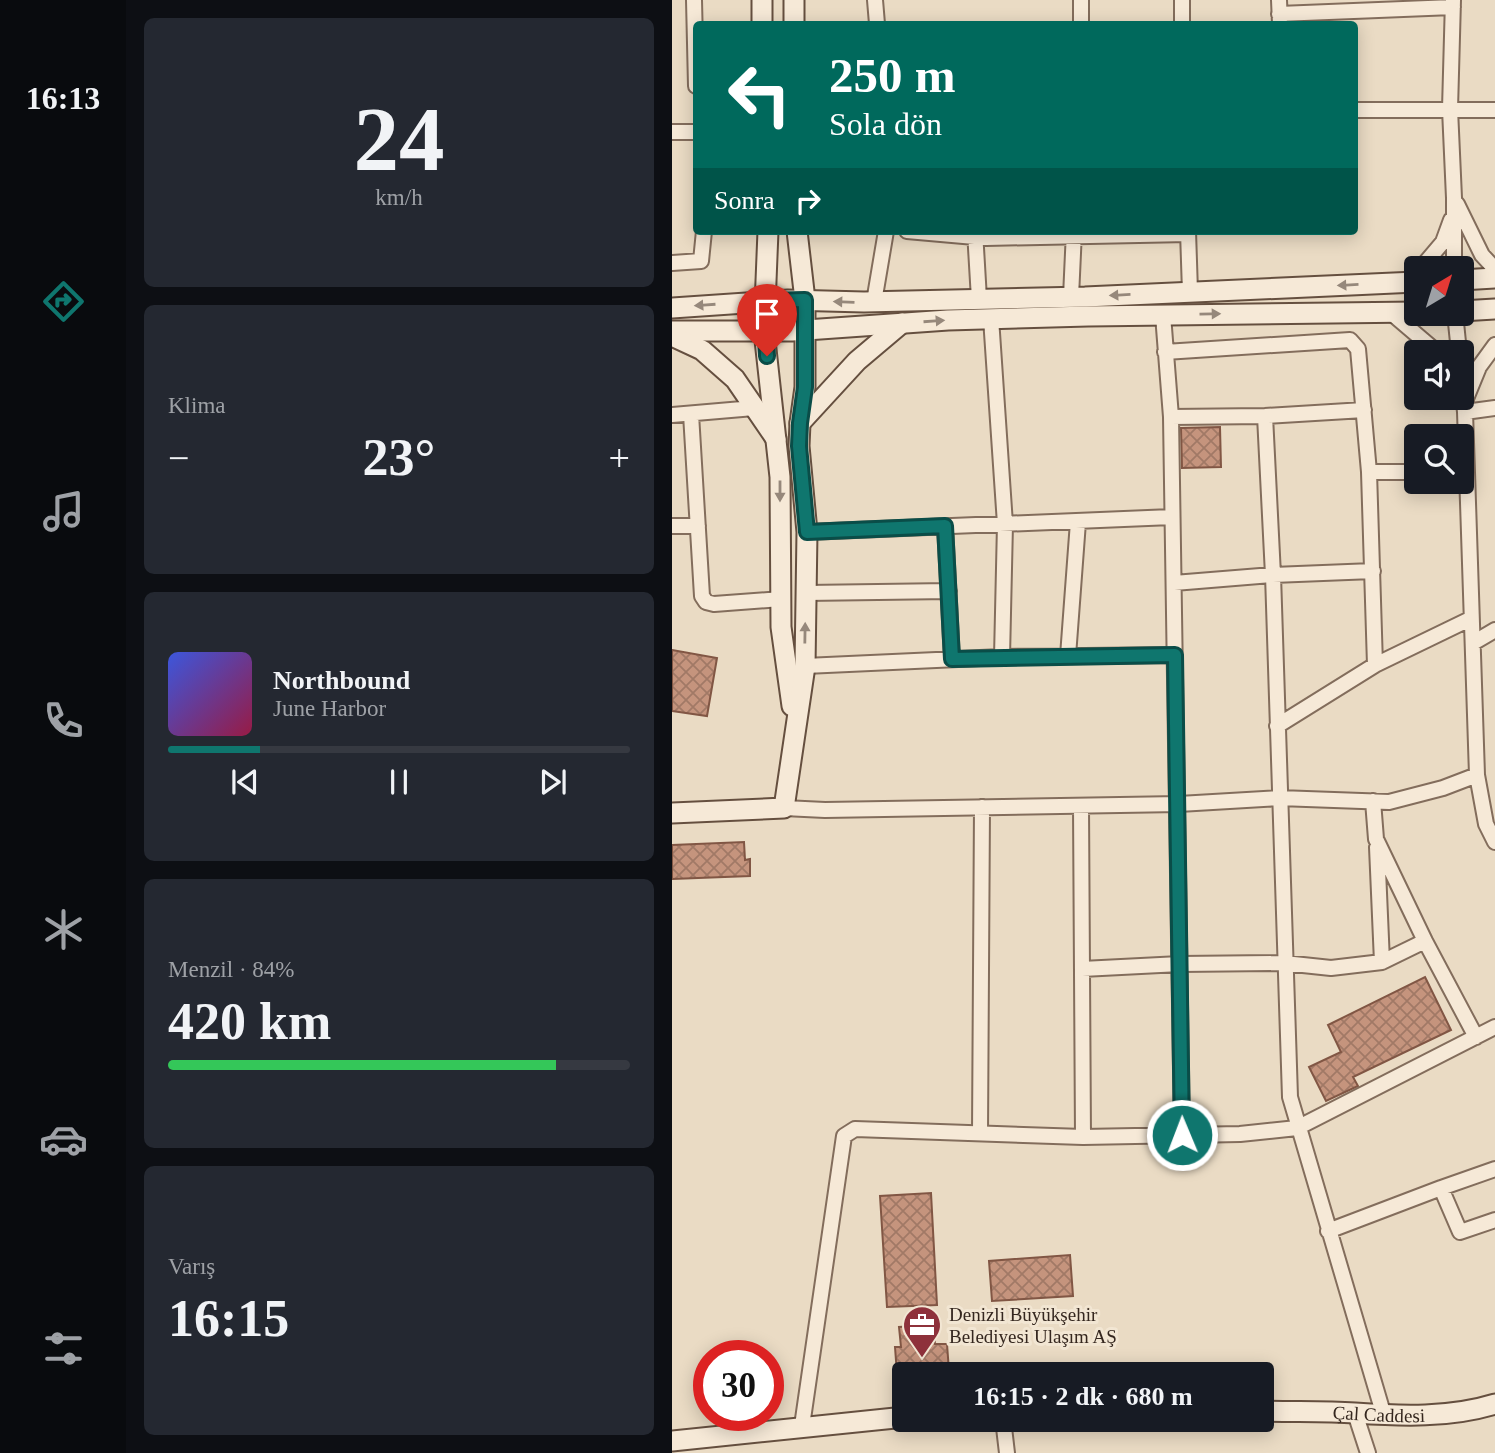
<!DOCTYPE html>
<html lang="tr">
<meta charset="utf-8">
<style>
:root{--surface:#171b24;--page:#242831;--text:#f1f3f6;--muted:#9ea1a6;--line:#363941;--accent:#0f766e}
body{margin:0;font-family:"Times New Roman",serif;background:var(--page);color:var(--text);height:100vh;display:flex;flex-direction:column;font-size:26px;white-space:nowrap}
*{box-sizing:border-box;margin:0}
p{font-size:23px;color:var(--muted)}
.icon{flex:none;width:38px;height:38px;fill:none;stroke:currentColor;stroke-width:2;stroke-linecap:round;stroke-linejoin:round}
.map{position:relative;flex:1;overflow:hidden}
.panel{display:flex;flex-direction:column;gap:18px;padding:18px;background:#0d0f14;width:546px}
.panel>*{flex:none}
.guide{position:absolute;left:21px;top:21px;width:665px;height:214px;border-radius:7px;box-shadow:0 4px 18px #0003;background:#00695c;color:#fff;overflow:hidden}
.needle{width:46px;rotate:38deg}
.fabs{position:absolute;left:732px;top:256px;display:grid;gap:14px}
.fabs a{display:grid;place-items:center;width:70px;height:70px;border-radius:7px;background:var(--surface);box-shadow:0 4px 18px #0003;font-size:35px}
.speed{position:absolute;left:21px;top:1340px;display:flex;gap:14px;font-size:35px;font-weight:700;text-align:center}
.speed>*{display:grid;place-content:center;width:91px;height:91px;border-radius:50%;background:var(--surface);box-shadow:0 4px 18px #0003;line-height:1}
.speed .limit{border:10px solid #d22;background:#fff;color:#111}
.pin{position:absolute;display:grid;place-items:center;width:60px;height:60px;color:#fff;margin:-72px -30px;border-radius:50% 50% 50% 0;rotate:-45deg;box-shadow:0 0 7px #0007}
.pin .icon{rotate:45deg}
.me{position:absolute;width:77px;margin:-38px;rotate:359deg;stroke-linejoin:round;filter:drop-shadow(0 0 5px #0008)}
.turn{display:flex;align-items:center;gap:24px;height:147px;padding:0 21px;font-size:32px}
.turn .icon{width:91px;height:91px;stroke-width:2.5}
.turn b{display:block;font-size:49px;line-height:60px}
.then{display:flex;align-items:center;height:66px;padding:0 21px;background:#0003;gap:14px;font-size:26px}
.big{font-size:52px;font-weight:700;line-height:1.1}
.panel .widget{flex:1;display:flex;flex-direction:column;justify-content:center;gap:10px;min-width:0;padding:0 24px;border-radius:10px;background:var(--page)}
.panel .dial{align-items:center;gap:0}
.dial b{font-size:91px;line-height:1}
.song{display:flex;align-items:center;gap:21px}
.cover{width:84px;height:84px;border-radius:10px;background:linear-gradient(135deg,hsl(230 70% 55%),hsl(340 70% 35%))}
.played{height:7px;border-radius:4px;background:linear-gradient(90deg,var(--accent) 20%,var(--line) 20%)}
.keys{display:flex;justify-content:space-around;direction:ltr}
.heat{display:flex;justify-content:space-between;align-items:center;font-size:38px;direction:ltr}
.charge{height:10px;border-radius:5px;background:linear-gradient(90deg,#34c759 84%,var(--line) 0)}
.trip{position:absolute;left:220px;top:1362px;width:382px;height:70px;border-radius:7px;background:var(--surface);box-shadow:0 4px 18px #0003;font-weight:700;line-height:70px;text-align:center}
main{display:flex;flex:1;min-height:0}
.tabs{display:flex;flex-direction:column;width:126px;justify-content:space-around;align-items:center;background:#090b0e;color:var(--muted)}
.tabs .icon{width:49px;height:49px}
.tabs .selected{color:var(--accent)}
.tabs b{font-size:32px;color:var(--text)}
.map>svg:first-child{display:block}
</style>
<main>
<nav class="tabs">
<b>16:13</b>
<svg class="icon selected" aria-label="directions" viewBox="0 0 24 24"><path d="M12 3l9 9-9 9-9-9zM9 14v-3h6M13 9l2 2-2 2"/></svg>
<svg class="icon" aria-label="music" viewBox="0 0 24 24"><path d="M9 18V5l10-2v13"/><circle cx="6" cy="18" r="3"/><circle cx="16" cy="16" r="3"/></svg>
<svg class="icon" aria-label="phone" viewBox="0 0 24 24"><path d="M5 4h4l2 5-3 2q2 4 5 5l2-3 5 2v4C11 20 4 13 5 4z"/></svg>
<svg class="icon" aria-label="climate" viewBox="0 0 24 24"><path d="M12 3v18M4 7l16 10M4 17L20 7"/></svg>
<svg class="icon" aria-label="car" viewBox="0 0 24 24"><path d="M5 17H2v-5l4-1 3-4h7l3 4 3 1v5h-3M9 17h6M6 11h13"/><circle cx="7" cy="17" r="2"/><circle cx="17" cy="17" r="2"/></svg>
<svg class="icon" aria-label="filters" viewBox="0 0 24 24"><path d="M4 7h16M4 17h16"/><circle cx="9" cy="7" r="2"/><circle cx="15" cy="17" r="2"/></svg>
</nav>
<section class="panel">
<div class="widget dial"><b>24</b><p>km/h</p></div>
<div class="widget"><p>Klima</p>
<div class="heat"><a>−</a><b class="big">23°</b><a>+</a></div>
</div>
<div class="widget">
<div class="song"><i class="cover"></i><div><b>Northbound</b><p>June Harbor</p></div></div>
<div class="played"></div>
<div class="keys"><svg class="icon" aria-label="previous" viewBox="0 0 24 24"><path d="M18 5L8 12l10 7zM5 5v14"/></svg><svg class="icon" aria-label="pause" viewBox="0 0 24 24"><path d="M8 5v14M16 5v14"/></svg><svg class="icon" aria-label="next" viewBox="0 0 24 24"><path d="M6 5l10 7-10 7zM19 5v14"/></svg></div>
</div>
<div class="widget"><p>Menzil · 84%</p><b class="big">420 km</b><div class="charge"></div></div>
<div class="widget"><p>Varış</p><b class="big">16:15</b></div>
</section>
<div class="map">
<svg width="823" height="1453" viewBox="0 0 823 1453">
<defs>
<pattern id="building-cross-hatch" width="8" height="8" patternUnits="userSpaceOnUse" patternTransform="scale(1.75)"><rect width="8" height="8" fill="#c5947d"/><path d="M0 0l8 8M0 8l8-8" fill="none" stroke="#a17966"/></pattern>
</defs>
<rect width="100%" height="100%" fill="#eadbc4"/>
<path fill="url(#building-cross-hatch)" stroke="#815644" stroke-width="2" d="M548,427L549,467L510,468L509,428Z
M0,650L45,658L35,716L0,711Z
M72,842L73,860L78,859V876L0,879V845Z
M753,977L779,1030L681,1077L686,1086L654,1101L637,1067L669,1052L656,1025Z
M259,1193L265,1305L215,1307L208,1196Z
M398,1255L401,1296L320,1301L317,1261Z
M261,1325L263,1344H275L277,1371L225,1374L223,1347H229L227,1327Z"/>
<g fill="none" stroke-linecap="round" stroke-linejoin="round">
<defs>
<path id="street" d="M22,0L24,86
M203,0L205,24
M510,0V24
M607,0L608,24
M781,0L778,109L782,198V268
M607,14L781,7
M409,24V0
M682,110H823
M0,132H24
M785,204L810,255L823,269
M235,231L314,238L516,234
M303,231L307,299
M516,231L518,292
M0,263L29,261L32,231
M749,268L771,242L779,220
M399,297L402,231
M202,302L214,231
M718,312L765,352
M783,313L787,352
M491,315L499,417L510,1135
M319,318L333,524L330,657
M493,352L678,340L686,349L697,472L703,665
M789,374L793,412L805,775L814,824L823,842
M793,401L807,367L823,345
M793,412L823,408
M19,414L30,596L34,602L42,604L109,599
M0,415L82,408
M593,416L601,575L618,1097L712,1416
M499,417L593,416L692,410
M697,472H744
M0,526H26
M273,526L280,659
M135,532L500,517
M502,583L601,575L701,571
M134,593L277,591
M801,643L823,630
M396,656L406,522
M133,666L330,657L503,655
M605,726L703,665L798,619
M701,801L704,839L753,941L804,1037
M409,806L411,1137
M112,808L153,810L507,804L607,798L717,802L771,788L805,775
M705,847L710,962
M410,969L508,964L612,963L659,968L710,962L753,941
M308,1133L310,807
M769,1188L823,1169
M656,1231L769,1188L788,1232L823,1220
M683,1413L696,1453
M331,1419L335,1453
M130,1426L172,1136L183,1129L411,1137L568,1134L625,1128L823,1027"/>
<g id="secondary">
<path d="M90,0V24"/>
<path d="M122,24V0"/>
<path d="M96,231L92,331L108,477L109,627L120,706"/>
<path d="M789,280L823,278"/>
<path d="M0,308L116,300L192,302L413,297L744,282"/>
<path d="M789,311L823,309"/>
<path d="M0,331H120L276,320L416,316L744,312"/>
<path d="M0,336L30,350L63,379L104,439"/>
<path d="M128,423L185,361L230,323"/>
<path d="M0,813L112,808L133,666L135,532L127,446L128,423L133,387V300L125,231"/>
<path id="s1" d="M590,1411C621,1412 652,1411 683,1413C729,1416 778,1418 823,1404"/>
<path d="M0,1441L233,1417"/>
</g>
</defs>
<use href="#street" stroke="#836d5c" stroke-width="18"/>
<use href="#secondary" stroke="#654f3f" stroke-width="23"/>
<use href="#street" stroke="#f6e9d7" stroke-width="14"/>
<use href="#secondary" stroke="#f6e9d7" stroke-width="19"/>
</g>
<defs><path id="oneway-solid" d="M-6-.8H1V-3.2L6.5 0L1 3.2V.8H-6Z" transform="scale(1.75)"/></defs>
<g fill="#96887b">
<use href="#oneway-solid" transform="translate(676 285) rotate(177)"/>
<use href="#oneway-solid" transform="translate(448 295) rotate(177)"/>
<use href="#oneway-solid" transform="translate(172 302) rotate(-178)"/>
<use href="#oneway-solid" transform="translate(33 305) rotate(176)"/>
<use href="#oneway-solid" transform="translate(538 314) rotate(-1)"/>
<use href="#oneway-solid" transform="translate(262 321) rotate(-4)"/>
<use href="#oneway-solid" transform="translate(108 491) rotate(90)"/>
<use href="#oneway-solid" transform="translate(133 633) rotate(-89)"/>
</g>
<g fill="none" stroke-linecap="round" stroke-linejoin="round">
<defs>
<path id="route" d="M95,356L92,301L133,300V387L128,423L127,446L135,532L273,526L280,659L503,655L510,1135"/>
</defs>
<use href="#route" stroke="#0a4d48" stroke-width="18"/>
<use href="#route" stroke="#0f766e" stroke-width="12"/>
</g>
<defs>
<symbol id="office-pin" viewBox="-11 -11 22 30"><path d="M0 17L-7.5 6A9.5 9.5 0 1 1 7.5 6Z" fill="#8e313b" stroke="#f2e6d3"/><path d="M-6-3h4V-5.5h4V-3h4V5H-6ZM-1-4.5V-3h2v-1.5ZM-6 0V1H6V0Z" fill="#fff"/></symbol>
</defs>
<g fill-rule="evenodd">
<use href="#office-pin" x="228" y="1303" width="44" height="60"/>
</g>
<g text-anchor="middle" stroke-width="6" stroke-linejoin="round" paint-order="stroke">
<g font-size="19" fill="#35271f" stroke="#f2e6d3" text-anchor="start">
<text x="277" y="1321">Denizli Büyükşehir<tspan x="277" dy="22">Belediyesi Ulaşım AŞ</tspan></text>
</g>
<g font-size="19" fill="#35271f" stroke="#f2e6d3">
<text dy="7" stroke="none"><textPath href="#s1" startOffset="117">Çal Caddesi</textPath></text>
</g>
</g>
</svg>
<div class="fabs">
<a><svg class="needle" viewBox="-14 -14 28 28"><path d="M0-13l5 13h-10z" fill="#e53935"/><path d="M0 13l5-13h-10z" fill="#9ea1a6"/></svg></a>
<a><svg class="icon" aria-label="sound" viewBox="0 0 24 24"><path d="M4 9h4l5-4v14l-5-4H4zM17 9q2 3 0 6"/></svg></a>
<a><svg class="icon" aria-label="search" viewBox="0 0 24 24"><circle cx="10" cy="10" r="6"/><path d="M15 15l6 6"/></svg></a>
</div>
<div class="speed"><div class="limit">30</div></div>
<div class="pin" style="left:95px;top:356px;background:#d93025"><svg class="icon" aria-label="arrive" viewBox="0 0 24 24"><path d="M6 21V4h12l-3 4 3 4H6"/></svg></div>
<svg class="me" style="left:510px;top:1135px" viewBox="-20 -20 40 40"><circle r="17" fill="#0f766e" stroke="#fff" stroke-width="3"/><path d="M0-11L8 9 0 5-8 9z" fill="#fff"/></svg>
<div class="trip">16:15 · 2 dk · 680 m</div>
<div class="guide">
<div class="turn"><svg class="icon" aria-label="left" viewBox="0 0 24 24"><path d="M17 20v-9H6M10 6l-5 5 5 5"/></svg><div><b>250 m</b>Sola dön</div></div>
<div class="then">Sonra<svg class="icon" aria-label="right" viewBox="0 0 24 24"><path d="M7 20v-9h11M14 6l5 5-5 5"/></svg></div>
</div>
</div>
</main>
